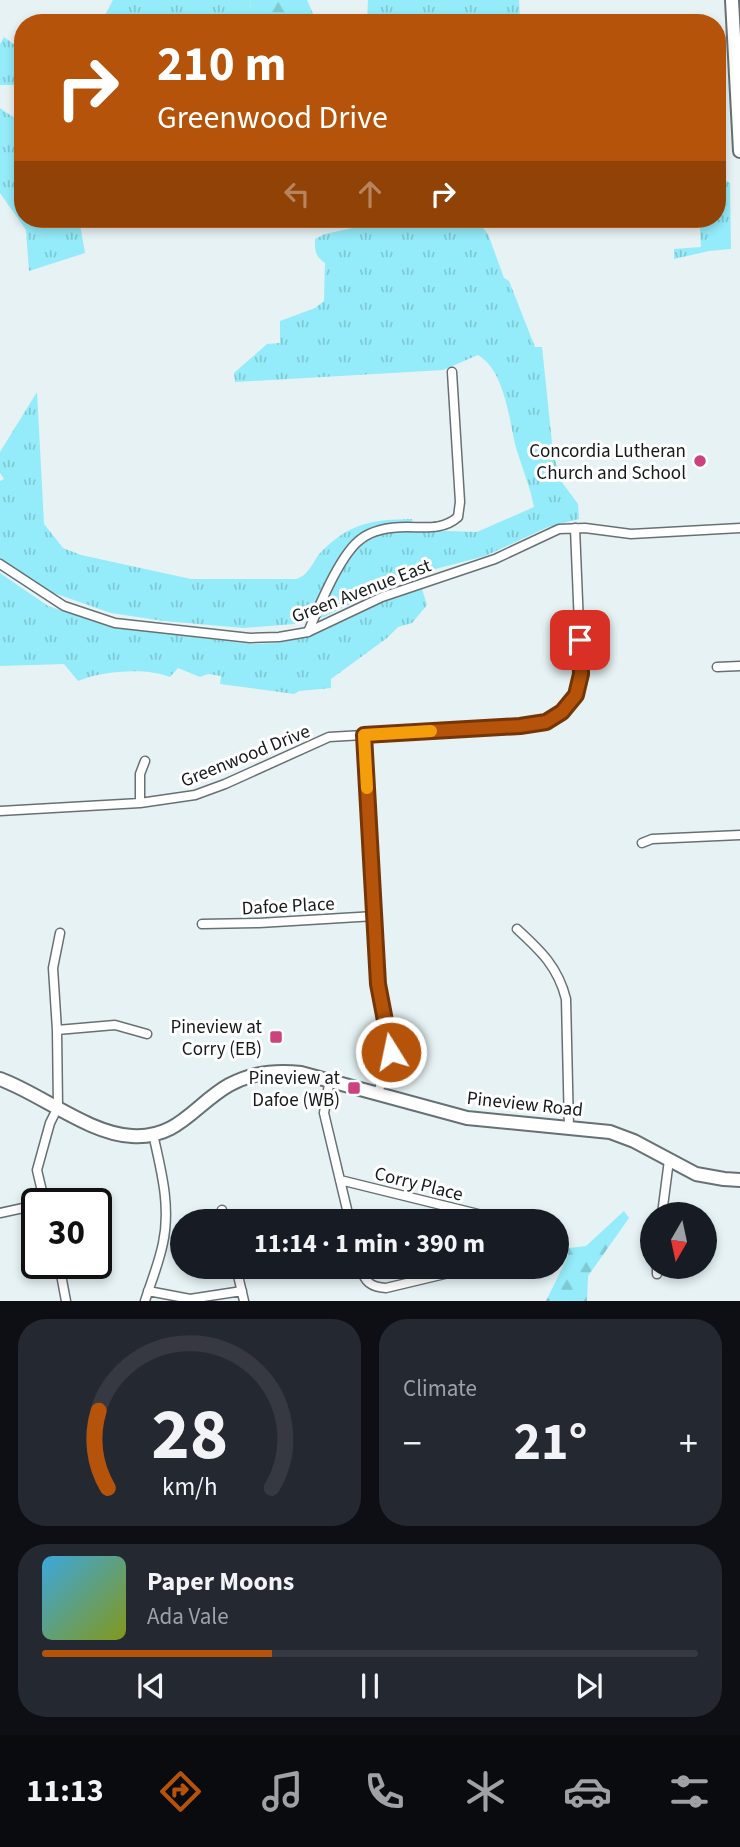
<!DOCTYPE html>
<meta charset="utf-8">
<style>
:root{--surface:#171b24;--page:#242831;--text:#f1f3f6;--muted:#9ea1a6;--line:#363941;--accent:#b45309}
body{margin:0;font-family:"Source Sans 3",sans-serif;background:var(--page);color:var(--text);height:100vh;display:flex;flex-direction:column;font-size:26px;white-space:nowrap}
*{box-sizing:border-box;margin:0}
p{font-size:23px;color:var(--muted)}
.icon{flex:none;width:38px;height:38px;fill:none;stroke:currentColor;stroke-width:2;stroke-linecap:round;stroke-linejoin:round}
.map{position:relative;height:1301px;overflow:hidden}
.drawer{display:flex;flex-direction:column;gap:18px;padding:18px;background:#0d0f14;flex:1}
.drawer>*{flex:none}
.top-card{position:absolute;left:14px;top:14px;width:712px;height:214px;border-radius:28px;box-shadow:0 4px 10px #0003;background:#b45309;color:#fff;overflow:hidden}
.needle{width:46px;rotate:189deg}
.controls{position:absolute;left:640px;top:1202px;display:grid;gap:14px}
.controls a{display:grid;place-items:center;width:77px;height:77px;border-radius:50%;background:var(--surface);box-shadow:0 4px 10px #0003;font-size:35px}
.speed{position:absolute;left:21px;top:1188px;display:flex;gap:14px;font-size:35px;font-weight:700;text-align:center}
.speed>*{display:grid;place-content:center;width:91px;height:91px;border-radius:50%;background:var(--surface);box-shadow:0 4px 10px #0003;line-height:1}
.speed .limit{border:4px solid #111;border-radius:10px;background:#fff;color:#111}
.pin{position:absolute;display:grid;place-items:center;width:60px;height:60px;color:#fff;margin:-30px;border-radius:14px;box-shadow:0 4px 10px #0006}
.me{position:absolute;width:77px;margin:-38px;rotate:350deg;stroke-linejoin:round;filter:drop-shadow(0 0 5px #0008)}
.turn{display:flex;align-items:center;gap:24px;height:147px;padding:0 28px;font-size:32px}
.turn .icon{width:91px;height:91px;stroke-width:2.5}
.turn b{display:block;font-size:49px;line-height:60px}
.lanes{display:flex;align-items:center;height:66px;padding:0 28px;background:#0003;justify-content:center;gap:35px;direction:ltr}
.lanes .off{opacity:.35}
.big{font-size:52px;font-weight:700;line-height:1.1}
.drawer .widget{flex:1;display:flex;flex-direction:column;justify-content:center;gap:10px;min-width:0;padding:0 24px;border-radius:28px;background:var(--page)}
.drawer .dial{align-items:center;gap:0}
.dial svg{height:182px;overflow:visible;fill:none;stroke:var(--line);stroke-width:7;stroke-linecap:round;text-anchor:middle}
.dial text{fill:var(--text);stroke:none}
.song{display:flex;align-items:center;gap:21px}
.cover{width:84px;height:84px;border-radius:10px;background:linear-gradient(135deg,hsl(200 70% 55%),hsl(70 70% 35%))}
.played{height:7px;border-radius:4px;background:linear-gradient(90deg,var(--accent) 35%,var(--line) 35%)}
.keys{display:flex;justify-content:space-around;direction:ltr}
.heat{display:flex;justify-content:space-between;align-items:center;font-size:38px;direction:ltr}
.drawer .tiles{flex:1;display:grid;gap:18px;grid-template-columns:1fr 1fr}
.widget:last-child{grid-column:span 2}
.trip{position:absolute;left:170px;top:1209px;width:399px;height:70px;border-radius:35px;background:var(--surface);box-shadow:0 4px 10px #0003;font-weight:700;line-height:70px;text-align:center}
.tab-bar{display:flex;height:112px;justify-content:space-around;align-items:center;background:#090b0e;color:var(--muted)}
.tab-bar .icon{width:49px;height:49px}
.tab-bar .current{color:var(--accent)}
.tab-bar b{font-size:32px;color:var(--text)}
.map>svg:first-child{display:block}
</style>
<div class="map">
<svg width="740" height="1301" viewBox="0 0 740 1301">
<defs>
<pattern id="grass-tufts" width="24" height="20" patternUnits="userSpaceOnUse" patternTransform="scale(1.75)"><rect width="24" height="20" fill="#94ebf9"/><path d="M3 7l-1-3M5 7V3M7 7l1-3M15 17l-1-3M17 17v-4M19 17l1-3" fill="none" stroke="#7fc9d5"/></pattern>
<pattern id="forest-firs" width="22" height="20" patternUnits="userSpaceOnUse" patternTransform="scale(1.75)"><rect width="22" height="20" fill="#94ebf9"/><path d="M5 1l3.5 6h-7zM16 11l3.5 6h-7z" fill="#7fc9d5"/></pattern>
</defs>
<rect width="100%" height="100%" fill="#e6f2f4"/>
<path fill="url(#grass-tufts)" d="M113,0H250L252,23H101Z
M368,0H519L520,23H367Z
M4,37L23,51V85H0V44Z
M0,108L23,124V219H79L85,253L29,271L26,230L0,193Z
M722,179L730,183L731,249L709,251L674,259V249L701,247L700,228L695,219H718V180Z
M369,219H475L488,234L504,278L509,281L535,347H542L553,452L561,481L578,504L579,519L548,527L485,556L401,578L324,617L294,624L244,628L164,621L111,613L45,590L0,561V481L4,479L0,473V452L37,392L44,524L63,548L81,555L191,579H296C310,575 312,562 321,552C351,522 372,520 412,519L414,530L477,532L534,507C530,486 521,465 515,444C509,417 504,370 478,355L443,370L235,382L234,373L267,344L280,343V321L315,308L324,301L325,263C315,256 315,251 315,239L325,234L371,224Z
M0,573L48,606L111,627L252,644L278,643L314,635L380,603L422,589L427,605L412,623L398,627L387,638L331,679V688L299,691L294,694L220,684L221,676L208,674L200,677L178,668L170,677C147,667 100,671 78,681L64,664L0,666Z"/>
<path fill="url(#forest-firs)" d="M250,0H307L315,18H302L293,23H252Z
M624,1211L629,1218L588,1276L587,1301H546L567,1258L569,1248L586,1246Z"/>
<g fill="none" stroke-linecap="round" stroke-linejoin="round">
<defs>
<path id="street" d="M0,564L64,606L115,623L250,638L279,637L308,632L382,597L495,559L559,529L585,528L631,534L740,528
M308,632C319,607 340,554 361,539C374,529 392,527 407,527C426,527 443,530 458,517L460,502L452,372
M717,667L740,666
M364,735L378,984L391,1052L378,1093
M140,803V774L145,761
M0,811L140,803L195,795L225,784L329,737L520,726C556,721 572,711 581,674L575,528
M642,843L652,839L740,835
M202,924L259,923L375,916
M517,929C541,951 558,967 566,999L569,1128
M57,1030L115,1025L147,1034
M330,1079L324,1113L350,1222
M340,1180L478,1214L488,1222
M45,1204L37,1170L50,1123L58,1107L57,1030L53,968L60,933
M222,1210L225,1222
M0,1213L37,1205
M662,1214L669,1160
M59,1264L66,1301
M236,1267L244,1301
M361,1267C364,1282 371,1287 386,1288L474,1267
M657,1274V1267
M148,1291L190,1299L242,1291
M145,1301C151,1282 159,1263 163,1243C171,1206 161,1170 153,1134"/>
<path id="secondary" d="M732,0L740,151
M0,1079C41,1094 89,1134 132,1136C178,1139 194,1105 229,1085C251,1073 276,1070 301,1073L467,1118L610,1132L634,1141L696,1174L724,1179L740,1180"/>
</defs>
<use href="#street" stroke="#677173" stroke-width="11"/>
<use href="#secondary" stroke="#677173" stroke-width="16"/>
<use href="#street" stroke="#fff" stroke-width="8"/>
<use href="#secondary" stroke="#fff" stroke-width="12"/>
</g>
<g fill="none" stroke-linecap="round" stroke-linejoin="round">
<defs>
<path id="route" d="M391,1052L378,984L364,735L520,726L546,722L562,712L576,695L581,674L580,640"/>
</defs>
<use href="#route" stroke="#753606" stroke-width="18"/>
<use href="#route" stroke="#b45309" stroke-width="12"/>
<path stroke="#f59e0b" stroke-width="12" d="M367,788L364,735L431,731"/>
</g>
<g fill="#cb427f" stroke="#fff" stroke-width="2.5">
<circle cx="700" cy="461" r="7"/>
<rect x="269" y="1030" width="14" height="14" rx="3.5"/>
<rect x="347" y="1081" width="14" height="14" rx="3.5"/>
</g>
<g text-anchor="middle" stroke-width="6" stroke-linejoin="round" paint-order="stroke">
<g font-size="19" fill="#161a1b" stroke="#fff" text-anchor="end">
<text x="686" y="457">Concordia Lutheran<tspan x="686" dy="22">Church and School</tspan></text>
<text x="262" y="1033">Pineview at<tspan x="262" dy="22">Corry (EB)</tspan></text>
<text x="340" y="1084">Pineview at<tspan x="340" dy="22">Dafoe (WB)</tspan></text>
</g>
<g font-size="19" fill="#161a1b" stroke="#fff">
<text transform="translate(361 590) rotate(-21)" y="7">Green Avenue East</text>
<text transform="translate(245 755) rotate(-22)" y="7">Greenwood Drive</text>
<text transform="translate(288 905) rotate(-3)" y="7">Dafoe Place</text>
<text transform="translate(525 1103) rotate(6)" y="7">Pineview Road</text>
<text transform="translate(419 1183) rotate(14)" y="7">Corry Place</text>
</g>
</g>
</svg>
<div class="controls">
<a><svg class="needle" viewBox="-14 -14 28 28"><path d="M0-13l5 13h-10z" fill="#e53935"/><path d="M0 13l5-13h-10z" fill="#9ea1a6"/></svg></a>
</div>
<div class="speed"><div class="limit">30</div></div>
<div class="pin" style="left:580px;top:640px;background:#d93025"><svg class="icon" aria-label="arrive" viewBox="0 0 24 24"><path d="M6 21V4h12l-3 4 3 4H6"/></svg></div>
<svg class="me" style="left:391px;top:1052px" viewBox="-20 -20 40 40"><circle r="17" fill="#b45309" stroke="#fff" stroke-width="3"/><path d="M0-11L8 9 0 5-8 9z" fill="#fff"/></svg>
<div class="trip">11:14 · 1 min · 390 m</div>
<div class="top-card">
<div class="turn"><svg class="icon" aria-label="right" viewBox="0 0 24 24"><path d="M7 20v-9h11M14 6l5 5-5 5"/></svg><div><b>210 m</b>Greenwood Drive</div></div>
<div class="lanes"><svg class="icon off" aria-label="left" viewBox="0 0 24 24"><path d="M17 20v-9H6M10 6l-5 5 5 5"/></svg><svg class="icon off" aria-label="ahead" viewBox="0 0 24 24"><path d="M12 20V5M6 11l6-6 6 6"/></svg><svg class="icon" aria-label="right" viewBox="0 0 24 24"><path d="M7 20v-9h11M14 6l5 5-5 5"/></svg></div>
</div>
</div>
<section class="drawer">
<div class="tiles">
<div class="widget dial"><svg viewBox="0 0 100 80">
<path d="M14 69A42 42 0 1 1 86 69"/>
<path d="M14 69A42 42 0 0 1 10 35" stroke="#b45309"/>
<text x="50" y="56" font-size="32" font-weight="700">28</text>
<text x="50" y="72" font-size="11">km/h</text>
</svg></div>
<div class="widget"><p>Climate</p>
<div class="heat"><a>−</a><b class="big">21°</b><a>+</a></div>
</div>
<div class="widget">
<div class="song"><i class="cover"></i><div><b>Paper Moons</b><p>Ada Vale</p></div></div>
<div class="played"></div>
<div class="keys"><svg class="icon" aria-label="previous" viewBox="0 0 24 24"><path d="M18 5L8 12l10 7zM5 5v14"/></svg><svg class="icon" aria-label="pause" viewBox="0 0 24 24"><path d="M8 5v14M16 5v14"/></svg><svg class="icon" aria-label="next" viewBox="0 0 24 24"><path d="M6 5l10 7-10 7zM19 5v14"/></svg></div>
</div>
</div>
</section>
<nav class="tab-bar">
<b>11:13</b>
<svg class="icon current" aria-label="directions" viewBox="0 0 24 24"><path d="M12 3l9 9-9 9-9-9zM9 14v-3h6M13 9l2 2-2 2"/></svg>
<svg class="icon" aria-label="music" viewBox="0 0 24 24"><path d="M9 18V5l10-2v13"/><circle cx="6" cy="18" r="3"/><circle cx="16" cy="16" r="3"/></svg>
<svg class="icon" aria-label="phone" viewBox="0 0 24 24"><path d="M5 4h4l2 5-3 2q2 4 5 5l2-3 5 2v4C11 20 4 13 5 4z"/></svg>
<svg class="icon" aria-label="climate" viewBox="0 0 24 24"><path d="M12 3v18M4 7l16 10M4 17L20 7"/></svg>
<svg class="icon" aria-label="car" viewBox="0 0 24 24"><path d="M5 17H2v-5l4-1 3-4h7l3 4 3 1v5h-3M9 17h6M6 11h13"/><circle cx="7" cy="17" r="2"/><circle cx="17" cy="17" r="2"/></svg>
<svg class="icon" aria-label="filters" viewBox="0 0 24 24"><path d="M4 7h16M4 17h16"/><circle cx="9" cy="7" r="2"/><circle cx="15" cy="17" r="2"/></svg>
</nav>
